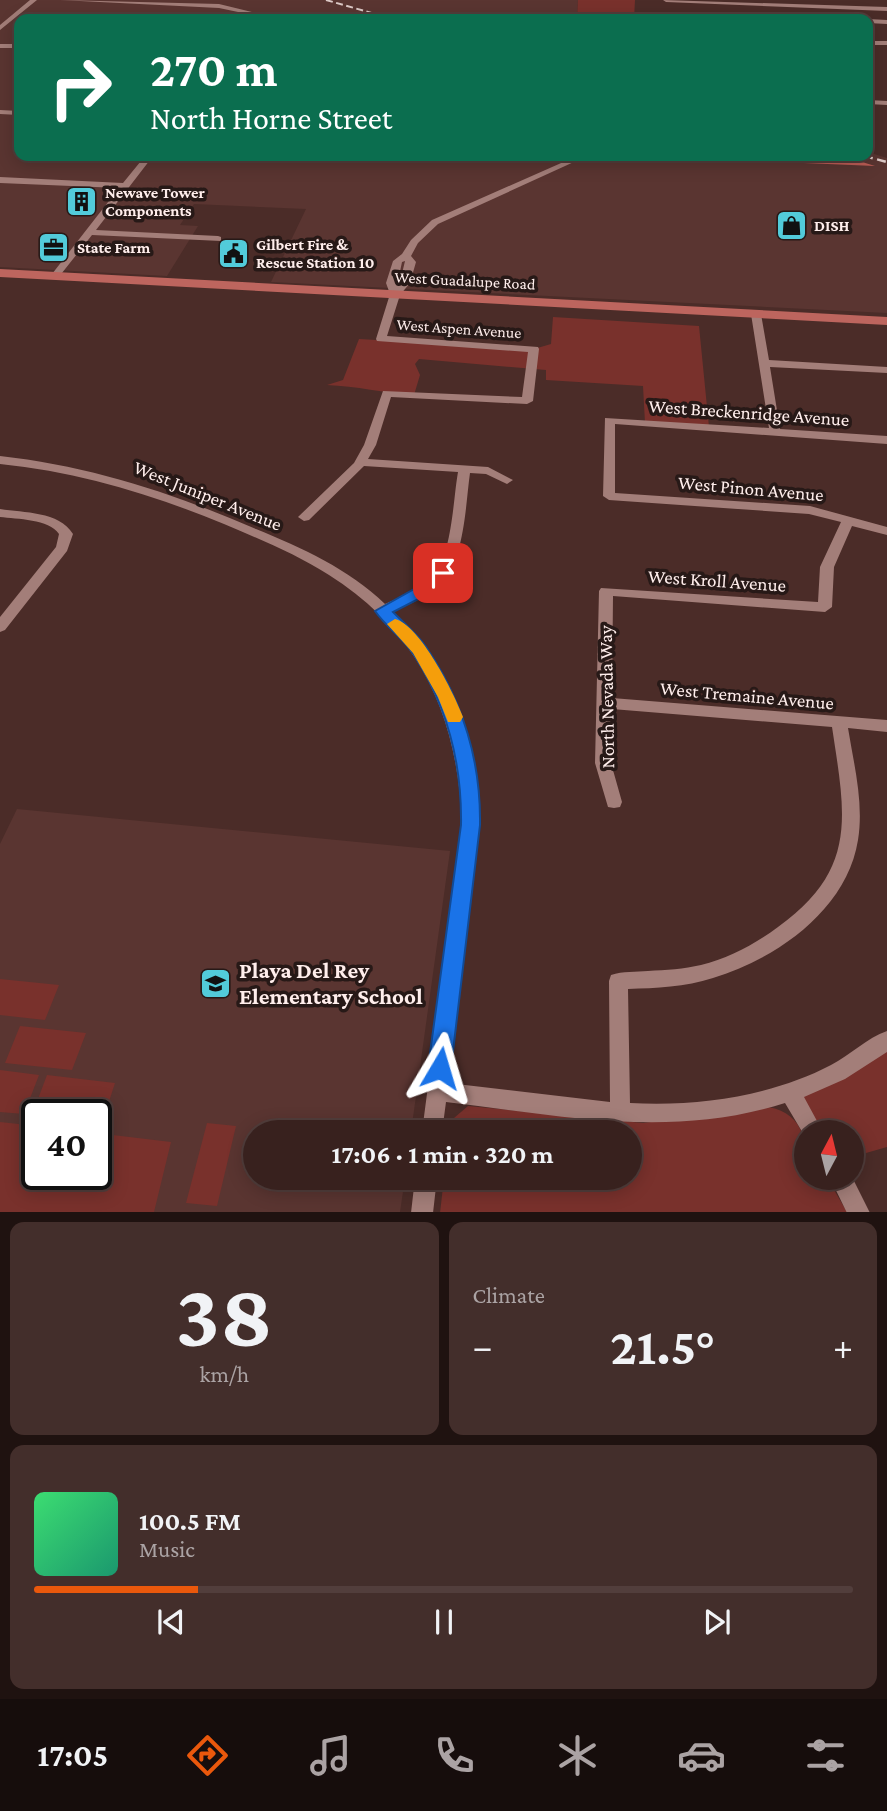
<!DOCTYPE html>
<meta charset="utf-8">
<style>
:root{--surface:#38211e;--page:#432e2b;--text:#f1f3f6;--muted:#aba3a4;--line:#523e3c;--accent:#ea580c}
body{margin:0;font-family:"Crimson Pro",serif;background:var(--page);color:var(--text);height:100vh;display:flex;flex-direction:column;font-size:26px;white-space:nowrap}
*{box-sizing:border-box;margin:0}
p{font-size:23px;color:var(--muted)}
.icon{flex:none;width:38px;height:38px;fill:none;stroke:currentColor;stroke-width:2;stroke-linecap:round;stroke-linejoin:round}
.map{position:relative;height:1212px;overflow:hidden}
.drawer{display:flex;flex-direction:column;gap:10px;padding:10px;background:#1f1210;flex:1}
.drawer>*{flex:none}
.hud{position:absolute;left:14px;top:14px;width:859px;height:147px;border-radius:14px;box-shadow:0 4px 18px #0003,0 0 0 2px var(--line);background:#0b6e4f;color:#fff;overflow:hidden}
.needle{width:46px;rotate:7deg}
.fabs{position:absolute;left:794px;top:1120px;display:grid;gap:14px}
.fabs a{display:grid;place-items:center;width:70px;height:70px;border-radius:50%;background:var(--surface);box-shadow:0 4px 18px #0003,0 0 0 2px var(--line);font-size:35px}
.speed{position:absolute;left:21px;top:1099px;display:flex;gap:14px;font-size:35px;font-weight:700;text-align:center}
.speed>*{display:grid;place-content:center;width:91px;height:91px;border-radius:50%;background:var(--surface);box-shadow:0 4px 18px #0003,0 0 0 2px var(--line);line-height:1}
.speed .limit{border:4px solid #111;border-radius:10px;background:#fff;color:#111}
.pin{position:absolute;display:grid;place-items:center;width:60px;height:60px;color:#fff;margin:-30px;border-radius:14px;box-shadow:0 4px 10px #0006}
.me{position:absolute;width:77px;margin:-38px;rotate:7deg;stroke-linejoin:round;filter:drop-shadow(0 0 5px #0008)}
.turn{display:flex;align-items:center;gap:24px;height:147px;padding:0 21px;font-size:32px}
.turn .icon{width:91px;height:91px;stroke-width:2.5}
.turn b{display:block;font-size:49px;line-height:60px}
.big{font-size:52px;font-weight:700;line-height:1.1}
.drawer .tile{flex:1;display:flex;flex-direction:column;justify-content:center;gap:10px;min-width:0;padding:0 24px;border-radius:14px;background:var(--page)}
.drawer .dial{align-items:center;gap:0}
.dial b{font-size:91px;line-height:1}
.song{display:flex;align-items:center;gap:21px}
.cover{width:84px;height:84px;border-radius:10px;background:linear-gradient(135deg,hsl(140 70% 55%),hsl(160 70% 35%))}
.played{height:7px;border-radius:4px;background:linear-gradient(90deg,var(--accent) 20%,var(--line) 20%)}
.keys{display:flex;justify-content:space-around;direction:ltr}
.heat{display:flex;justify-content:space-between;align-items:center;font-size:38px;direction:ltr}
.drawer .tiles{flex:1;display:grid;gap:10px;grid-template-columns:1fr 1fr}
.tile:last-child{grid-column:span 2}
.trip{position:absolute;left:243px;top:1120px;width:399px;height:70px;border-radius:35px;background:var(--surface);box-shadow:0 4px 18px #0003,0 0 0 2px var(--line);font-weight:700;line-height:70px;text-align:center}
.dock{display:flex;height:112px;justify-content:space-around;align-items:center;background:#160d0c;color:var(--muted)}
.dock .icon{width:49px;height:49px}
.dock .active{color:var(--accent)}
.dock b{font-size:32px;color:var(--text)}
.map>svg:first-child{display:block}
</style>
<div class="map">
<svg width="887" height="1213" viewBox="0 0 887 1213">
<rect width="100%" height="100%" fill="#4b2c28"/>
<path fill="#5a3531" fill-rule="evenodd" d="M0,0H578L577,19H19V156H868V152L887,158V313L271,282L306,209L194,204L180,225L198,226L167,276L0,267Z
M17,809L450,851L411,1132H256V1178H405L400,1212H0V844ZM37,1115H96V1174H37Z"/>
<path fill="#79312c" d="M578,0H635L634,19H577Z
M553,317L699,326L709,427L645,423L643,386L546,380V370L419,359L415,364L420,375L414,395C384,393 356,386 327,385L343,380L359,339L534,349L551,344Z
M0,979L59,985L45,1020L0,1015Z
M20,1026L86,1033L72,1070L5,1063Z
M887,1037V1147L852,1157V1132H813L790,1093Z
M0,1070L39,1075L24,1114L0,1112Z
M47,1075L115,1083L102,1123H96V1115H32Z
M468,1106L643,1123L768,1107C807,1114 807,1147 807,1178H827L847,1212L440,1213L444,1178H630V1132H449L454,1118Z
M0,1122L37,1126V1174H96V1133L171,1142L154,1212H0Z
M207,1123L236,1126L217,1206L186,1203Z"/>
<path fill="#be5d55" d="M663,156H843L875,166L663,157Z"/>
<g fill="none" stroke-linecap="round" stroke-linejoin="round">
<path fill="#a37e79" fill-rule="evenodd" d="M30,0H37L0,30V25Z
M60,0L219,4L281,19H271L219,8Z
M663,0L887,7V11L666,2Z
M651,13L807,17L810,19L649,16Z
M868,19L887,20V24L868,23Z
M868,41H887V45H868Z
M0,44H19V48H0Z
M868,100L887,101V105L868,104Z
M0,110L19,111V115L0,114Z
M145,156H153L96,230L218,236L221,237V241L92,235L58,278H52V274L119,188L0,183V177L123,183Z
M577,156H587L438,224L418,243L411,256L416,262L410,283L400,295L387,336L538,347L539,349L533,401L527,404L391,397L376,445L368,459L488,467L513,480L507,484L486,474L470,473C465,508 465,565 436,588C423,599 407,605 392,612C452,672 475,742 478,825L448,1083L610,1102L609,981L611,975C623,971 636,972 648,971C666,970 684,969 701,965C729,958 755,944 778,927C859,869 845,814 832,727L612,709L611,763L622,802L620,807L614,808L608,807L595,763L599,591L601,588L818,602L820,567L841,522L809,514L609,500L603,496L605,418L769,428L751,314L756,311L761,314L769,360L887,367V373L770,367L780,429L887,436V444L615,424V493L810,506L887,527V535L852,526L834,567L832,607L825,612L613,596L612,698L887,720V732L848,728C854,765 864,803 858,840C847,910 776,959 713,978C685,987 656,988 628,989L630,1103C697,1107 772,1096 831,1065C850,1055 867,1038 887,1031V1052L845,1079L804,1097L823,1132H807V1140L785,1103C672,1139 561,1116 446,1102L442,1132H422L462,825C458,718 422,634 329,575C296,554 259,539 224,524C151,494 79,472 0,464V456C90,466 173,493 256,529C302,548 349,569 385,604C401,597 419,590 432,577C452,557 453,500 458,472L364,466L309,520L304,521L298,517L354,463L364,445L383,391L522,397L528,352L377,341L376,339L390,294L386,283L393,261L402,254L411,240L432,220ZM405,261L400,282L397,286L402,262Z
M0,509C24,513 59,511 73,534L67,551L5,630L0,632V617L56,547L59,534C49,519 17,519 0,517Z
M852,1177L870,1213H847L830,1178Z
M415,1178H437L433,1213H411Z"/>
<path fill="#bd655e" fill-rule="evenodd" d="M0,269L887,317V325L0,277Z"/>
<path stroke="#ddcac7" stroke-width="2" stroke-dasharray="7 3.5" stroke-linecap="butt" d="M326,0L393,19"/>
<path stroke="#ddcac7" stroke-width="2.5" stroke-dasharray="9 4.5" stroke-linecap="butt" d="M864,156L887,162"/>
</g>
<path fill="#1a73e8" stroke="#114b97" stroke-width="2" d="M443,568L451,573L434,591L393,612C404,623 417,634 426,647C462,700 481,761 480,825L451,1068L448,1076L440,1079L432,1076L428,1068L461,825C462,765 447,706 414,655C404,639 386,627 375,611L423,584L438,570Z"/>
<path fill="#f59e0b" d="M395,619C420,625 454,693 463,717L460,722H448L438,697L413,653L387,624Z"/>
<defs>
<symbol id="building-square" viewBox="-11 -11 22 22"><rect x="-9" y="-9" width="18" height="18" rx="4" fill="#52cbda" stroke="#271917"/><path d="M-4-6H4V6H1V3H-1V6H-4ZM-2.5-4.3h1.7v1.8h-1.7ZM.8-4.3h1.7v1.8H.8ZM-2.5-1h1.7V.8h-1.7ZM.8-1h1.7V.8H.8Z" fill="#111"/></symbol>
<symbol id="shop-square" viewBox="-11 -11 22 22"><rect x="-9" y="-9" width="18" height="18" rx="4" fill="#52cbda" stroke="#271917"/><path d="M-5-2.5h2.3a2.7 3.5 0 0 1 5.4 0H5L5.5 6h-11ZM-1.5-2.5h3a1.5 2.3 0 0 0-3 0Z" fill="#111"/></symbol>
<symbol id="office-square" viewBox="-11 -11 22 22"><rect x="-9" y="-9" width="18" height="18" rx="4" fill="#52cbda" stroke="#271917"/><path d="M-6-3h4V-5.5h4V-3h4V5H-6ZM-1-4.5V-3h2v-1.5ZM-6 0V1H6V0Z" fill="#111"/></symbol>
<symbol id="civic-square" viewBox="-11 -11 22 22"><rect x="-9" y="-9" width="18" height="18" rx="4" fill="#52cbda" stroke="#271917"/><path d="M-.6-6.5H3V-4.5H.6V-3L4-1V1h2V6H-6V1h2V-1L-.6-3ZM-1.2 2.5V6h2.4V2.5Z" fill="#111"/></symbol>
<symbol id="school-square" viewBox="-11 -11 22 22"><rect x="-9" y="-9" width="18" height="18" rx="4" fill="#52cbda" stroke="#271917"/><path d="M0-5L7-2L0 1L-7-2ZM-4 1L0 2.5L4 1V4Q0 6-4 4Z" fill="#111"/></symbol>
</defs>
<g fill-rule="evenodd">
<use href="#building-square" x="64" y="184" width="35" height="35"/>
<use href="#shop-square" x="774" y="208" width="35" height="35"/>
<use href="#office-square" x="36" y="230" width="35" height="35"/>
<use href="#civic-square" x="216" y="236" width="35" height="35"/>
<use href="#school-square" x="198" y="966" width="35" height="35"/>
</g>
<g text-anchor="middle" stroke-width="7" stroke-linejoin="round" paint-order="stroke">
<g font-size="16" font-weight="bold" fill="#ffeeec" stroke="#271917" text-anchor="start">
<text x="105" y="198">Newave Tower<tspan x="105" dy="18">Components</tspan></text>
<text x="814" y="231">DISH</text>
<text x="256" y="250">Gilbert Fire &amp;<tspan x="256" dy="18">Rescue Station 10</tspan></text>
<text x="77" y="253">State Farm</text>
</g>
<g font-size="16" fill="#ffeeec" stroke="#271917">
<text transform="translate(465 280) rotate(3)" y="6">West Guadalupe Road</text>
<text transform="translate(459 328) rotate(4)" y="6">West Aspen Avenue</text>
</g>
<g font-size="19" fill="#ffeeec" stroke="#271917">
<text transform="translate(749 412) rotate(4)" y="7">West Breckenridge Avenue</text>
<text transform="translate(751 488) rotate(5)" y="7">West Pinon Avenue</text>
<text transform="translate(208 495) rotate(22)" y="7">West Juniper Avenue</text>
<text transform="translate(717 580) rotate(4)" y="7">West Kroll Avenue</text>
<text transform="translate(747 695) rotate(5)" y="7">West Tremaine Avenue</text>
<text transform="translate(606 697) rotate(-91)" y="7">North Nevada Way</text>
</g>
<g font-size="23" font-weight="bold" fill="#ffeeec" stroke="#271917" text-anchor="start">
<text x="239" y="978">Playa Del Rey<tspan x="239" dy="26">Elementary School</tspan></text>
</g>
</g>
</svg>
<div class="fabs">
<a><svg class="needle" viewBox="-14 -14 28 28"><path d="M0-13l5 13h-10z" fill="#e53935"/><path d="M0 13l5-13h-10z" fill="#aba3a4"/></svg></a>
</div>
<div class="speed"><div class="limit">40</div></div>
<div class="pin" style="left:443px;top:573px;background:#d93025"><svg class="icon" aria-label="arrive" viewBox="0 0 24 24"><path d="M6 21V4h12l-3 4 3 4H6"/></svg></div>
<svg class="me" style="left:440px;top:1068px" viewBox="-20 -20 40 40"><path d="M0-17L14 15 0 8-14 15z" fill="#1a73e8" stroke="#fff" stroke-width="4"/></svg>
<div class="trip">17:06 · 1 min · 320 m</div>
<div class="hud">
<div class="turn"><svg class="icon" aria-label="right" viewBox="0 0 24 24"><path d="M7 20v-9h11M14 6l5 5-5 5"/></svg><div><b>270 m</b>North Horne Street</div></div>
</div>
</div>
<section class="drawer">
<div class="tiles">
<div class="tile dial"><b>38</b><p>km/h</p></div>
<div class="tile"><p>Climate</p>
<div class="heat"><a>−</a><b class="big">21.5°</b><a>+</a></div>
</div>
<div class="tile">
<div class="song"><i class="cover"></i><div><b>100.5 FM</b><p>Music</p></div></div>
<div class="played"></div>
<div class="keys"><svg class="icon" aria-label="previous" viewBox="0 0 24 24"><path d="M18 5L8 12l10 7zM5 5v14"/></svg><svg class="icon" aria-label="pause" viewBox="0 0 24 24"><path d="M8 5v14M16 5v14"/></svg><svg class="icon" aria-label="next" viewBox="0 0 24 24"><path d="M6 5l10 7-10 7zM19 5v14"/></svg></div>
</div>
</div>
</section>
<nav class="dock">
<b>17:05</b>
<svg class="icon active" aria-label="directions" viewBox="0 0 24 24"><path d="M12 3l9 9-9 9-9-9zM9 14v-3h6M13 9l2 2-2 2"/></svg>
<svg class="icon" aria-label="music" viewBox="0 0 24 24"><path d="M9 18V5l10-2v13"/><circle cx="6" cy="18" r="3"/><circle cx="16" cy="16" r="3"/></svg>
<svg class="icon" aria-label="phone" viewBox="0 0 24 24"><path d="M5 4h4l2 5-3 2q2 4 5 5l2-3 5 2v4C11 20 4 13 5 4z"/></svg>
<svg class="icon" aria-label="climate" viewBox="0 0 24 24"><path d="M12 3v18M4 7l16 10M4 17L20 7"/></svg>
<svg class="icon" aria-label="car" viewBox="0 0 24 24"><path d="M5 17H2v-5l4-1 3-4h7l3 4 3 1v5h-3M9 17h6M6 11h13"/><circle cx="7" cy="17" r="2"/><circle cx="17" cy="17" r="2"/></svg>
<svg class="icon" aria-label="filters" viewBox="0 0 24 24"><path d="M4 7h16M4 17h16"/><circle cx="9" cy="7" r="2"/><circle cx="15" cy="17" r="2"/></svg>
</nav>
